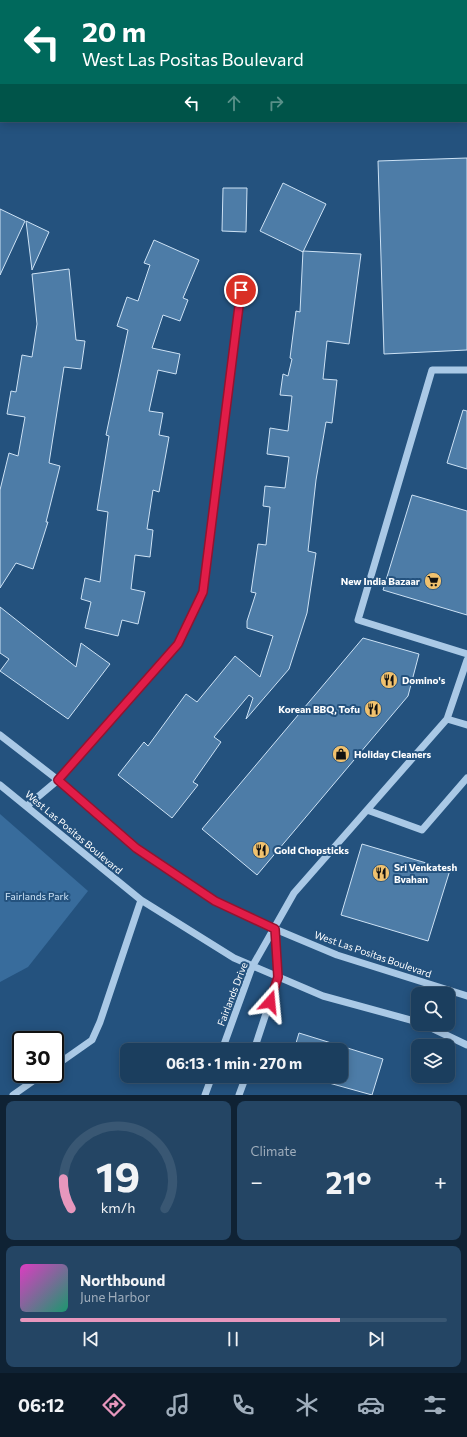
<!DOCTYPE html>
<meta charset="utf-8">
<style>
:root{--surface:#1b3e5e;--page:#244564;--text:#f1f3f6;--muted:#a0aebc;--line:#395773;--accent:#e797bd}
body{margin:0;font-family:Commissioner,sans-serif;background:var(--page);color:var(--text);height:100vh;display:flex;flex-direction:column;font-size:15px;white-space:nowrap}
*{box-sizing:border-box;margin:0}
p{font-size:13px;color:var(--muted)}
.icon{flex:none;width:22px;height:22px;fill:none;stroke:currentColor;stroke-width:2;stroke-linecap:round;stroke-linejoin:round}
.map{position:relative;height:1095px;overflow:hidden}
.drawer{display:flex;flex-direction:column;gap:6px;padding:6px;background:#0f2234;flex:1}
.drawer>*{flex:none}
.top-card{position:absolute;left:0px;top:0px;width:467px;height:122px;box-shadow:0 2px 10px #0003,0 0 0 1px var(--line);background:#00695c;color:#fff;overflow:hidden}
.tools{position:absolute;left:411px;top:987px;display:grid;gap:8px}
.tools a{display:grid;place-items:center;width:44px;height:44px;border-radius:8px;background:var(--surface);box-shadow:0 2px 10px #0003,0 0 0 1px var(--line);font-size:20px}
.speed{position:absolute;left:12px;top:1031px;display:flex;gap:8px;font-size:20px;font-weight:700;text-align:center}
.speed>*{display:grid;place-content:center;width:52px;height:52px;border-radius:50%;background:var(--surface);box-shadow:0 2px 10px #0003,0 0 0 1px var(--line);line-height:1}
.speed .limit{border:2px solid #111;border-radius:6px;background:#fff;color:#111}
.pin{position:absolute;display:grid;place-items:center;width:34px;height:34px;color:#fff;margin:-17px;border:2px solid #fff;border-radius:50%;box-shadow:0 1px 4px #0007}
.me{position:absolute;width:44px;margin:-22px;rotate:18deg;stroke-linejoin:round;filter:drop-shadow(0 0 3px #0008)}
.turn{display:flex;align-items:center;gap:14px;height:84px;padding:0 16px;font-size:18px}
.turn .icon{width:52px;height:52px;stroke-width:2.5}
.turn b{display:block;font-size:28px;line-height:34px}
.lanes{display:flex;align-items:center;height:38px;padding:0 16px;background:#0003;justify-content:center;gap:20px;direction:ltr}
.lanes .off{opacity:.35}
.big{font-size:30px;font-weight:700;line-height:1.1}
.drawer .widget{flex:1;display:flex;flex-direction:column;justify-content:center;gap:6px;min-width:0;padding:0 14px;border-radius:8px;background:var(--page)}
.drawer .dial{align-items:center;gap:0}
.dial svg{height:104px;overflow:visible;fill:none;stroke:var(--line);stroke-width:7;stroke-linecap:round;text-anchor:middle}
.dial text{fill:var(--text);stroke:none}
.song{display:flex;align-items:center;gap:12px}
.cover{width:48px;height:48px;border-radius:6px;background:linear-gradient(135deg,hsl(310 70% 55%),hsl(160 70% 35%))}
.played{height:4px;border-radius:2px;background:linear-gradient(90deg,var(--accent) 75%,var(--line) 75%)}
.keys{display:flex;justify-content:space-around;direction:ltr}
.heat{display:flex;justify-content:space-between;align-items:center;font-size:22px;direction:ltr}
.drawer .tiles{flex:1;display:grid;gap:6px;grid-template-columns:1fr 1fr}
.widget:last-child{grid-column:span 2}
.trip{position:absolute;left:120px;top:1043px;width:228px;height:40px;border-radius:8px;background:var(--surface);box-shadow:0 2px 10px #0003,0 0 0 1px var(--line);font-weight:700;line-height:40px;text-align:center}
.dock{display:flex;height:64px;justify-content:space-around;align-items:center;background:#0b1926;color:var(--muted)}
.dock .icon{width:28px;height:28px}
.dock .active{color:var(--accent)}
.dock b{font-size:18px;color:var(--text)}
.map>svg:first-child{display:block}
</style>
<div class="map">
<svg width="467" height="1095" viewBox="0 0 467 1095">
<rect width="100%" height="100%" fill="#24527e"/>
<path fill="#386c9c" d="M0,814L88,891L28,967L0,982Z"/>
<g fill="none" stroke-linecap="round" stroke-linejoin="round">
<path stroke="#9ec5e6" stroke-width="6" d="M466,71H467
M0,93H1"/>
</g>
<path fill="#4d7ca7" stroke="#cde2f5" d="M467,158V350L384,354L378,161Z
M283,183L326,204L303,252L260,231Z
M223,188H247L246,232L222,231Z
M0,209L25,221L0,275Z
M26,221L49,232L32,270Z
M154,240L199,260L183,298L188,300L180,321L163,315L152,348L180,354L176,374L158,370L149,411L163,413L159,435L169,437L159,492L153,490L147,529L153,530L150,557L135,555L131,589L145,592L138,624L122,620L118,636L85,628L91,602L81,599L85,578L100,582L108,512L97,510L109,436L106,435L128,330L117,326L127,297L138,301L150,265L144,263Z
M303,251L361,254L349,344L327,341L323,379L337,380L332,423L326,422L316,480L308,551L316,553L307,613L289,669L246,719L253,698L249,695L214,737L221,742L193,782L198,785L172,818L118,775L144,742L148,746L186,694L197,702L235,656L260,677L273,636L247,628V621L256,593L251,592L258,544L266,545L270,507L263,506L265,486L285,488L289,457L267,454L270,428L288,431L292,396L280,395L283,374L288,376L292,359L290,358L296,311L300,312Z
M69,269L76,340L85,341L81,369L64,367L49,463L60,466L46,522H48L33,569L16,563L0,588V490L9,453L18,456L25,417L7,414L11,391L16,392L22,355L32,357L37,324L32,274Z
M463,410L467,411V469L447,463Z
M412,495L467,511V615L383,590Z
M0,607L76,667L81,643L110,664L68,719L0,671L9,659L0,653Z
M363,638L419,654L408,696L257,875L202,829Z
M362,844L450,870L428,941L341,915Z
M299,1033L383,1059L372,1095L304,1076H341V1050H294Z"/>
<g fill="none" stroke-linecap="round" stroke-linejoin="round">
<path stroke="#aac9e6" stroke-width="7" d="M467,370H432L358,620L467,654
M447,719L467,725
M0,735L58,780L136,848L215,901L275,929L337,955L467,996
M0,785L141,900L234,958L323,996L418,1022
M27,806L58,780L178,644L203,592L241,290
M367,810L422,830L467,778
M423,1024L467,1045
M222,1050L252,967L294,893L447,719L467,660
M254,1050L278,977L275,930
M55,1066L92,1040L100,1022L141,900
M13,1095L43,1074
M205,1095L212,1076
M239,1095L246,1076"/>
</g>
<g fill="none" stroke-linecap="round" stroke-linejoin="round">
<defs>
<path id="route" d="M241,290L203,592L178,644L58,780L136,848L215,901L275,929L278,977L270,1002"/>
</defs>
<use href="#route" stroke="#92132f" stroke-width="10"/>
<use href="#route" stroke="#e11d48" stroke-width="7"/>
</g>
<defs>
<symbol id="supermarket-disc" viewBox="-11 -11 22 22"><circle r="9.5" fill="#f0c16e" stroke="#24527e"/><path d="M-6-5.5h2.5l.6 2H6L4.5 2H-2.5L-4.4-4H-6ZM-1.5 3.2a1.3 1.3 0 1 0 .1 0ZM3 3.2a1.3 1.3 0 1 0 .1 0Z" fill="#111"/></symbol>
<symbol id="restaurant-disc" viewBox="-11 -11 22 22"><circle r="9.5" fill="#f0c16e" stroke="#24527e"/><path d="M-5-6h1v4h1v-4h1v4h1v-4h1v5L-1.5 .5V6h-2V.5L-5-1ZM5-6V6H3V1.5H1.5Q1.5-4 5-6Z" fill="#111"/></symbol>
<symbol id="shop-disc" viewBox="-11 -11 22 22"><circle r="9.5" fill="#f0c16e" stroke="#24527e"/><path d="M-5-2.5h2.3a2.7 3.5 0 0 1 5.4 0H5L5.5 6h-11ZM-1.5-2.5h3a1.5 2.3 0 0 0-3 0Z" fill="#111"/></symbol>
</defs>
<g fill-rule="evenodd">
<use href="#supermarket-disc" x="423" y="571" width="20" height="20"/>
<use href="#restaurant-disc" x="379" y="670" width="20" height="20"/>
<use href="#restaurant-disc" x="363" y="699" width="20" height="20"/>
<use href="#shop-disc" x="331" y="744" width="20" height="20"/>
<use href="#restaurant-disc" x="251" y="840" width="20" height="20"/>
<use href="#restaurant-disc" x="371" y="863" width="20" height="20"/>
</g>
<g text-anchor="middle" stroke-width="4" stroke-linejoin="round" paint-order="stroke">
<g font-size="10" font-weight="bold" fill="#fff" stroke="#24527e" text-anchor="start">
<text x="420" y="585" text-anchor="end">New India Bazaar</text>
<text x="402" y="684">Domino's</text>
<text x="360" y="713" text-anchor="end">Korean BBQ, Tofu</text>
<text x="354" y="758">Holiday Cleaners</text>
<text x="274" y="854">Gold Chopsticks</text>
<text x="394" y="871">Sri Venkatesh<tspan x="394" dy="12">Bvahan</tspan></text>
</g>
<g font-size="10" fill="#fff" stroke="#24527e">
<text transform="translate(74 832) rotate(40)" y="4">West Las Positas Boulevard</text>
<text transform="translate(373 954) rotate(19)" y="4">West Las Positas Boulevard</text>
<text transform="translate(232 994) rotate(-69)" y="4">Fairlands Drive</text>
</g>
<g font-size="10" fill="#cde2f5" stroke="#24527e">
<text x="37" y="900">Fairlands Park</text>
</g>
</g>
</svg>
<div class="tools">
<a><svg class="icon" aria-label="search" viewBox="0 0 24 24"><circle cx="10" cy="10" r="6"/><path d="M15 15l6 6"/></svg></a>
<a><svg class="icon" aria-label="layers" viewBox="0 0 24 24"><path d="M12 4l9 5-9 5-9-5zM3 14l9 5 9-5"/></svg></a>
</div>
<div class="speed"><div class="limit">30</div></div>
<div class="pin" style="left:241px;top:290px;background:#d93025"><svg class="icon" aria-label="arrive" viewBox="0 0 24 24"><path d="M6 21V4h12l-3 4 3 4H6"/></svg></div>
<svg class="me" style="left:270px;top:1002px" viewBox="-20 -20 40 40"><path d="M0-17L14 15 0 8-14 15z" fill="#e11d48" stroke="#fff" stroke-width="4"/></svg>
<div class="trip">06:13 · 1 min · 270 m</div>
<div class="top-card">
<div class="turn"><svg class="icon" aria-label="left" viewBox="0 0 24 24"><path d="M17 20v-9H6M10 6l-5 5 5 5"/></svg><div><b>20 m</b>West Las Positas Boulevard</div></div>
<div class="lanes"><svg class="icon" aria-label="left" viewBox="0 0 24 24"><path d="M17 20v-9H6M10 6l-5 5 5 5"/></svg><svg class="icon off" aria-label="ahead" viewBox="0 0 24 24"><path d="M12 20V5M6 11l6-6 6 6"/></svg><svg class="icon off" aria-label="right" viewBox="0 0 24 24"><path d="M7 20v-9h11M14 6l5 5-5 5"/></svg></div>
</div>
</div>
<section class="drawer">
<div class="tiles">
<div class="widget dial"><svg viewBox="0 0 100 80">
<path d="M14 69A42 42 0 1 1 86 69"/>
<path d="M14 69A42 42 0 0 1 8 46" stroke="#e797bd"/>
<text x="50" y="56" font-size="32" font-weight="700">19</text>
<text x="50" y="72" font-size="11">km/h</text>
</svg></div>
<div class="widget"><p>Climate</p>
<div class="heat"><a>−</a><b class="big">21°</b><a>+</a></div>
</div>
<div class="widget">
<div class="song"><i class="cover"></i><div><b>Northbound</b><p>June Harbor</p></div></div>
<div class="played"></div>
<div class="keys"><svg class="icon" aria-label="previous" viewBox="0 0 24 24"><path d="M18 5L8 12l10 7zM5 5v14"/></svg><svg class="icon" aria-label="pause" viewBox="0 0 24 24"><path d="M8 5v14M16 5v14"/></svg><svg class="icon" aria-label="next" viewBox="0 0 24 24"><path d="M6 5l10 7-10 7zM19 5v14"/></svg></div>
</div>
</div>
</section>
<nav class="dock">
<b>06:12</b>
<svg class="icon active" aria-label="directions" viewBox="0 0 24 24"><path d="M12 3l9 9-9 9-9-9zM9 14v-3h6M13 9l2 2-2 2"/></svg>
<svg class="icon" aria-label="music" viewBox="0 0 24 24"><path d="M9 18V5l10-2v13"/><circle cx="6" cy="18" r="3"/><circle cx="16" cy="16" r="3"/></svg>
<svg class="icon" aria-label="phone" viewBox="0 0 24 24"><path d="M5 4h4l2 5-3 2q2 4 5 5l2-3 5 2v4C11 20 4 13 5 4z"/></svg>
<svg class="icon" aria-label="climate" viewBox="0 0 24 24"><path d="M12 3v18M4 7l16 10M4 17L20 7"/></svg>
<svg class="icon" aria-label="car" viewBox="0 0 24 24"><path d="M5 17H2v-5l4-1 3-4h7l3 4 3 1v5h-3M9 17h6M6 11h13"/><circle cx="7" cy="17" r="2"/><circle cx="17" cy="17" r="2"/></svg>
<svg class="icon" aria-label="filters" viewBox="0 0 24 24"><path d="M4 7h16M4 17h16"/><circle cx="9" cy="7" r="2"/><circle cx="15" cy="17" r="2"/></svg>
</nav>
